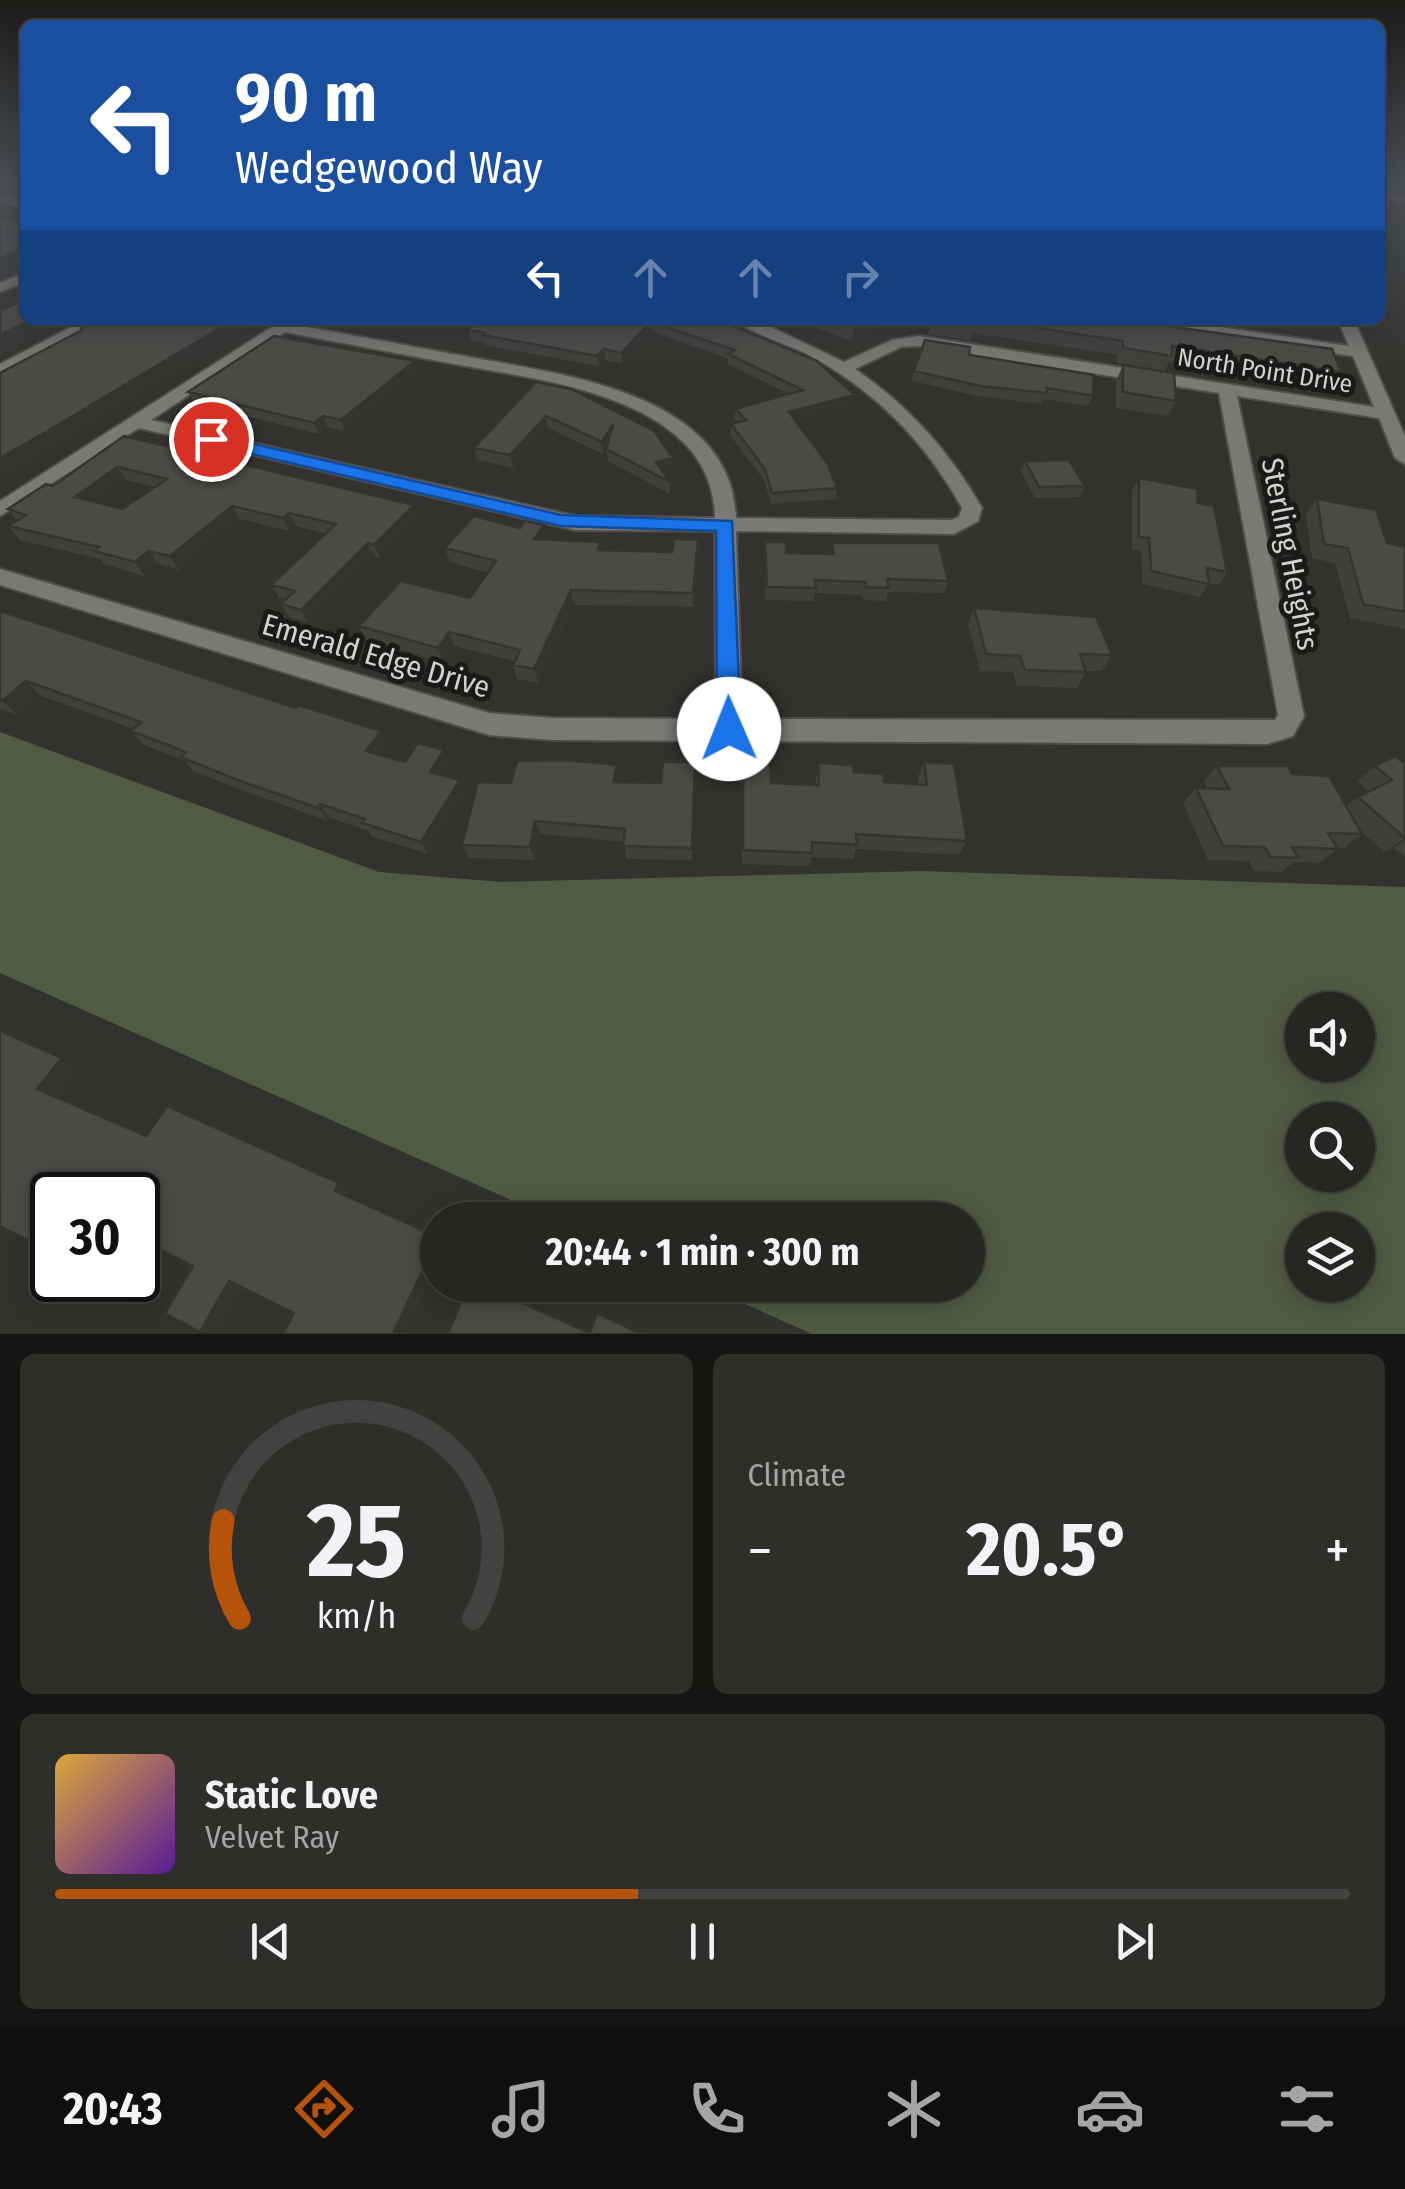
<!DOCTYPE html>
<meta charset="utf-8">
<style>
:root{--surface:#262622;--page:#2e2e2a;--text:#f1f3f6;--muted:#a4a5a5;--line:#424340;--accent:#b45309}
body{margin:0;font-family:"Fira Sans Condensed",sans-serif;background:var(--page);color:var(--text);height:100vh;display:flex;flex-direction:column;font-size:38px;white-space:nowrap}
*{box-sizing:border-box;margin:0}
p{font-size:32px;color:var(--muted)}
.icon{flex:none;width:55px;height:55px;fill:none;stroke:currentColor;stroke-width:2;stroke-linecap:round;stroke-linejoin:round}
.map{position:relative;height:1334px;overflow:hidden}
.side{display:flex;flex-direction:column;gap:20px;padding:20px;background:#151513;flex:1}
.side>*{flex:none}
.banner{position:absolute;left:20px;top:20px;width:1365px;height:305px;border-radius:15px;box-shadow:0 5px 25px #0003,0 0 0 2px var(--line);background:#1a4fa0;color:#fff;overflow:hidden}
.buttons{position:absolute;left:1285px;top:992px;display:grid;gap:20px}
.buttons a{display:grid;place-items:center;width:90px;height:90px;border-radius:50%;background:var(--surface);box-shadow:0 5px 25px #0003,0 0 0 2px var(--line);font-size:50px}
.speed{position:absolute;left:30px;top:1172px;display:flex;gap:20px;font-size:50px;font-weight:700;text-align:center}
.speed>*{display:grid;place-content:center;width:130px;height:130px;border-radius:50%;background:var(--surface);box-shadow:0 5px 25px #0003,0 0 0 2px var(--line);line-height:1}
.speed .limit{border:5px solid #111;border-radius:15px;background:#fff;color:#111}
.pin{position:absolute;display:grid;place-items:center;width:85px;height:85px;color:#fff;margin:-42px;border:5px solid #fff;border-radius:50%;box-shadow:0 2px 10px #0007}
.me{position:absolute;width:110px;margin:-55px;rotate:359deg;stroke-linejoin:round;filter:drop-shadow(0 0 8px #0008)}
.turn{display:flex;align-items:center;gap:35px;height:210px;padding:0 50px;font-size:45px}
.turn .icon{width:130px;height:130px;stroke-width:2.5}
.turn b{display:block;font-size:70px;line-height:85px}
.lanes{display:flex;align-items:center;height:95px;padding:0 50px;background:#0003;justify-content:center;gap:50px;direction:ltr}
.lanes .off{opacity:.35}
.big{font-size:75px;font-weight:700;line-height:1.1}
.side .card{flex:1;display:flex;flex-direction:column;justify-content:center;gap:15px;min-width:0;padding:0 35px;border-radius:15px;background:var(--page)}
.side .dial{align-items:center;gap:0}
.dial svg{height:260px;overflow:visible;fill:none;stroke:var(--line);stroke-width:7;stroke-linecap:round;text-anchor:middle}
.dial text{fill:var(--text);stroke:none}
.song{display:flex;align-items:center;gap:30px}
.cover{width:120px;height:120px;border-radius:15px;background:linear-gradient(135deg,hsl(40 70% 55%),hsl(270 70% 35%))}
.played{height:10px;border-radius:5px;background:linear-gradient(90deg,var(--accent) 45%,var(--line) 45%)}
.keys{display:flex;justify-content:space-around;direction:ltr}
.heat{display:flex;justify-content:space-between;align-items:center;font-size:55px;direction:ltr}
.side .tiles{flex:1;display:grid;gap:20px;grid-template-columns:1fr 1fr}
.card:last-child{grid-column:span 2}
.trip{position:absolute;left:420px;top:1202px;width:565px;height:100px;border-radius:50px;background:var(--surface);box-shadow:0 5px 25px #0003,0 0 0 2px var(--line);font-weight:700;line-height:100px;text-align:center}
.menu{display:flex;height:160px;justify-content:space-around;align-items:center;background:#0f0f0e;color:var(--muted)}
.menu .icon{width:70px;height:70px}
.menu .active{color:var(--accent)}
.menu b{font-size:45px;color:var(--text)}
.map>svg:first-child{display:block}
</style>
<div class="map">
<svg width="1405" height="1334" viewBox="0 0 1405 1334">
<rect width="100%" height="100%" fill="#33322e"/>
<path fill="#515a43" fill-rule="evenodd" d="M0,732L379,872L502,882L921,871L1405,887V1334H812L702,1285H968V1220H556L0,973ZM1302,1010H1358V1065H1302ZM1302,1120H1358V1175H1302ZM1302,1230H1358V1285H1302Z"/>
<g fill="none" stroke-linecap="round" stroke-linejoin="round">
<defs>
<path id="minor" d="M1380,193L1405,195V201L1380,199Z
M0,195L25,199V207L0,203Z
M25,273V282L0,292V283Z
M85,320H105L0,376V364Z
M283,320H301L296,325C354,336 412,346 469,357C561,374 732,393 736,518L951,520L959,517L962,508C925,441 874,389 805,353C783,342 754,335 735,320H756L844,362L892,340L919,336L1374,407L1353,356L1142,325L1134,320H1173L1349,346L1338,320H1354L1405,436V464L1395,458L1379,418L1237,396L1304,716L1293,736L1267,744L553,740L489,735L0,585V569L489,713L553,718L716,719L715,531L575,530L139,428L0,516V501ZM285,332C343,343 401,354 460,365C546,381 714,398 715,518L575,516L151,420ZM919,346L1219,393L1278,715L1275,720L742,719L736,531L954,534L978,521L982,508C949,451 910,407 855,369L901,347Z"/>
</defs>
<use href="#minor" stroke="#4f4e4a" stroke-width="4"/>
<use href="#minor" fill="#7b7975" fill-rule="evenodd"/>
</g>
<path fill="#40403c" fill-rule="evenodd" d="M480,320H714L855,395L853,405L795,420L837,488L836,499L771,504L764,480L730,435L731,424L737,422L734,420L735,409L789,394L728,364V358L652,332L622,363L605,360L598,366L485,345L484,342L471,340L468,330Z
M795,320H897L852,341Z
M932,320H1124L1341,372L1331,387L1169,362L1165,371L1117,363V355L1101,352L972,333L970,340L929,334Z
M969,355L1093,396L1088,406L1044,399L1042,404L977,396L912,381L914,371Z
M1123,365L1176,401L1168,416L1116,408V381Z
M418,371L345,431L327,427L318,434L194,403L188,392Z
M536,382L673,458L674,470L663,472L670,482V494L608,461L606,449L603,454L548,428L513,468L477,460L474,448Z
M124,436L419,518L380,558L374,556L308,623L289,617L281,604L286,600L279,598L271,585L326,534L296,526L289,531L240,519L179,570L158,564L144,576L104,564L100,559L20,540L8,526L17,521L8,509L53,486ZM126,480L155,487L122,509L95,502Z
M1025,461L1085,486L1080,497L1035,498L1021,472Z
M1139,478L1198,503L1227,572L1218,585L1209,583L1200,597L1143,584L1141,551L1132,549V491Z
M1317,499L1387,543L1405,547V629L1350,618L1335,563L1312,558L1306,514Z
M546,540L601,550L698,554L693,607L574,605L538,683L517,679L513,665L514,661L454,646L443,662L366,640L359,626L470,598L488,573L450,562L445,548Z
M765,542L786,553L831,554L832,543L948,581L944,593L888,592L886,601L863,600L862,595L815,593L814,601L765,600Z
M974,608L1112,655L1102,671H1086V672L1077,688L1017,686L1013,672L980,671L968,624Z
M0,611L296,708L381,731L389,745L381,756L405,762L450,764L443,775L466,794L428,854L371,836L367,830L330,818L328,821L247,792L193,771L184,760L144,745L131,731L134,729L41,696L18,715L0,709Z
M743,761L771,783L815,785L818,763L854,772L884,782L919,785L918,777L924,762L967,841L959,855L856,849L853,859L812,857L809,866L742,864Z
M695,762L692,860L626,859L624,842L540,834L534,860L468,858L462,845L511,783L619,779L618,782L661,783Z
M1405,764V857L1394,848L1384,852L1361,831L1362,834L1344,848H1337L1338,849L1319,863L1294,862L1281,872L1254,871L1249,861L1208,860L1183,803L1196,788H1207L1204,781L1217,766L1292,774L1346,806L1358,797L1369,792L1357,781L1375,766Z"/>
<path fill="#343431" d="M25,247V264L0,275V257Z
M32,320H70L0,355V335Z
M233,320H263L57,448L0,481V458Z
M869,320H897L852,341L854,327Z
M651,322L652,332L622,363L621,353Z
M604,349L605,360L598,366L597,356Z
M415,361L418,371L345,431L341,420Z
M855,395L853,405L788,422L789,412Z
M323,416L327,427L318,434L314,423Z
M546,416L548,428L513,468L510,455Z
M613,425L614,437L603,454L602,442Z
M673,458L674,470L656,474V462Z
M117,467L126,480L85,510L75,497Z
M414,505L419,518L380,558L374,545Z
M232,506L240,519L179,570L170,556Z
M289,513L296,526L289,531L283,518Z
M544,525L547,539H534Z
M698,540V554L693,607V593Z
M368,543L374,556L308,623L301,610Z
M149,551L158,564L144,576L135,562Z
M571,590L574,605L538,683L534,669Z
M449,632L454,646L443,662L438,648Z
M26,681L41,696L18,715L2,701Z
M381,731L389,745L374,765L366,751Z
M444,750L450,764L436,785L430,772Z
M617,765L619,779L615,796L613,782Z
M460,780L466,794L428,854L421,842Z
M320,804L330,818L328,821L318,808Z
M535,821L540,834L534,860L530,847Z
M1405,838V840L1394,848L1384,852Z
M0,1030L84,1068L61,1097L166,1143L146,1136L37,1089Z
M186,1114L353,1189L349,1196L438,1237L335,1191Z
M438,1239V1265L406,1334H393Z
M229,1281L248,1283L221,1332H200Z
M482,1285H487L595,1333H590Z"/>
<path fill="#4b4a46" stroke="#343431" stroke-width="2.5" fill-rule="evenodd" d="M0,217L25,221V247L0,257Z
M25,299V320H32L0,335V311Z
M77,320H233L46,432L0,458V373L82,330Z
M480,320H714L736,327L817,361L855,395L789,412L828,464L837,488L772,493L765,469L731,424L746,420L735,409L803,390L728,354L735,350L651,322L621,353L604,349L597,356L483,335L485,333L468,330Z
M835,320H869L854,327Z
M936,320H975L974,326Z
M987,320H1124L1332,349L1341,372L1172,346V356L1123,348V341Z
M274,336L415,361L341,420L323,416L314,423L188,392Z
M925,340L970,347L969,355L1094,375L1093,396L1047,388L1046,393L980,386L914,371Z
M1123,365L1174,373L1176,401L1123,392Z
M536,382L571,389L654,431L673,458L656,462L670,482L606,449L613,425L602,442L546,416L510,455L474,448Z
M124,436L414,505L374,545L368,543L301,610L281,604L295,591L271,585L336,524L289,513L283,518L232,506L170,556L149,551L135,562L94,551L99,547L8,526L26,515L8,509L46,484L53,486ZM117,467L167,479L122,509L75,497Z
M1069,460L1085,486L1039,487L1025,461Z
M1139,478L1197,489L1198,503L1214,506L1227,572L1207,568L1209,584L1151,571L1149,538L1139,537Z
M1317,499L1376,510L1387,543L1405,547V612L1363,604L1348,548L1324,544Z
M474,516L520,528L525,521L544,525L534,539L600,542L598,550L672,552L674,539L698,540L693,593L571,590L534,669L513,665L520,650L449,632L438,648L359,626L401,581L470,598L496,561L445,548Z
M765,542H786V553L834,554L832,543H939L948,581L887,579L889,588L866,587L865,582L815,580L816,588L767,587Z
M974,608L1096,617L1112,655L1080,654L1086,672L1025,670L1020,656L986,654Z
M0,611L296,708L298,705L381,731L366,751L405,762L418,743L444,750L430,772L460,780L421,842L362,823L365,819L320,804L318,808L235,779L181,757L186,752L131,731L141,722L26,681L2,701L0,700Z
M1395,756L1405,764V838L1358,797L1392,780L1375,766Z
M567,760L617,765L613,782L661,783L663,762H695L692,848L623,846L625,829L535,821L530,847L462,845L478,782L511,783L517,761Z
M743,761L770,762L771,783L819,785L818,763L853,765L854,772L883,774L884,782L927,785L924,762L954,764L967,841L856,834L857,845L812,842V853L743,850Z
M1217,766H1288L1292,774L1329,776L1362,834L1328,833L1338,849L1292,847L1298,858L1270,857L1265,847L1223,846L1196,788L1229,789Z
M0,1031L62,1058L37,1089L146,1136L167,1106L339,1183L335,1191L438,1237L393,1334H283L294,1313L229,1281L200,1332L165,1313L193,1266L138,1239V1195H52V1253L0,1226Z
M468,1285H482L590,1333L597,1313L641,1334H448Z"/>
<linearGradient id="sky" x2="0" y2="1"><stop stop-color="#1c1c19"/><stop offset="0.5" stop-color="#4a4f57"/><stop offset="1" stop-color="#4a4f57" stop-opacity="0"/></linearGradient>
<rect width="1405" height="372" fill="url(#sky)"/>
<path fill="#1a73e8" stroke="#114b97" stroke-width="2.5" d="M211,434L561,515L732,521L741,729L737,736H720L717,729L716,531L561,526L205,443V436Z"/>
<g text-anchor="middle" stroke-width="10" stroke-linejoin="round" paint-order="stroke">
<g font-size="25" fill="#d3d2cf" stroke="#1a1a18">
<text transform="translate(1265 370) rotate(9)" y="9">North Point Drive</text>
</g>
<g font-size="30" fill="#d3d2cf" stroke="#1a1a18">
<text transform="translate(1290 554) rotate(79)" y="10">Sterling Heights</text>
<text transform="translate(376 656) rotate(16)" y="10">Emerald Edge Drive</text>
</g>
</g>
</svg>
<div class="buttons">
<a><svg class="icon" aria-label="sound" viewBox="0 0 24 24"><path d="M4 9h4l5-4v14l-5-4H4zM17 9q2 3 0 6"/></svg></a>
<a><svg class="icon" aria-label="search" viewBox="0 0 24 24"><circle cx="10" cy="10" r="6"/><path d="M15 15l6 6"/></svg></a>
<a><svg class="icon" aria-label="layers" viewBox="0 0 24 24"><path d="M12 4l9 5-9 5-9-5zM3 14l9 5 9-5"/></svg></a>
</div>
<div class="speed"><div class="limit">30</div></div>
<div class="pin" style="left:211px;top:439px;background:#d93025"><svg class="icon" aria-label="arrive" viewBox="0 0 24 24"><path d="M6 21V4h12l-3 4 3 4H6"/></svg></div>
<svg class="me" style="left:729px;top:729px" viewBox="-20 -20 40 40"><circle r="19" fill="#fff"/><path d="M0-13L10 11 0 6-10 11z" fill="#1a73e8"/></svg>
<div class="trip">20:44 · 1 min · 300 m</div>
<div class="banner">
<div class="turn"><svg class="icon" aria-label="left" viewBox="0 0 24 24"><path d="M17 20v-9H6M10 6l-5 5 5 5"/></svg><div><b>90 m</b>Wedgewood Way</div></div>
<div class="lanes"><svg class="icon" aria-label="left" viewBox="0 0 24 24"><path d="M17 20v-9H6M10 6l-5 5 5 5"/></svg><svg class="icon off" aria-label="ahead" viewBox="0 0 24 24"><path d="M12 20V5M6 11l6-6 6 6"/></svg><svg class="icon off" aria-label="ahead" viewBox="0 0 24 24"><path d="M12 20V5M6 11l6-6 6 6"/></svg><svg class="icon off" aria-label="right" viewBox="0 0 24 24"><path d="M7 20v-9h11M14 6l5 5-5 5"/></svg></div>
</div>
</div>
<section class="side">
<div class="tiles">
<div class="card dial"><svg viewBox="0 0 100 80">
<path d="M14 69A42 42 0 1 1 86 69"/>
<path d="M14 69A42 42 0 0 1 9 39" stroke="#b45309"/>
<text x="50" y="56" font-size="32" font-weight="700">25</text>
<text x="50" y="72" font-size="11">km/h</text>
</svg></div>
<div class="card"><p>Climate</p>
<div class="heat"><a>−</a><b class="big">20.5°</b><a>+</a></div>
</div>
<div class="card">
<div class="song"><i class="cover"></i><div><b>Static Love</b><p>Velvet Ray</p></div></div>
<div class="played"></div>
<div class="keys"><svg class="icon" aria-label="previous" viewBox="0 0 24 24"><path d="M18 5L8 12l10 7zM5 5v14"/></svg><svg class="icon" aria-label="pause" viewBox="0 0 24 24"><path d="M8 5v14M16 5v14"/></svg><svg class="icon" aria-label="next" viewBox="0 0 24 24"><path d="M6 5l10 7-10 7zM19 5v14"/></svg></div>
</div>
</div>
</section>
<nav class="menu">
<b>20:43</b>
<svg class="icon active" aria-label="directions" viewBox="0 0 24 24"><path d="M12 3l9 9-9 9-9-9zM9 14v-3h6M13 9l2 2-2 2"/></svg>
<svg class="icon" aria-label="music" viewBox="0 0 24 24"><path d="M9 18V5l10-2v13"/><circle cx="6" cy="18" r="3"/><circle cx="16" cy="16" r="3"/></svg>
<svg class="icon" aria-label="phone" viewBox="0 0 24 24"><path d="M5 4h4l2 5-3 2q2 4 5 5l2-3 5 2v4C11 20 4 13 5 4z"/></svg>
<svg class="icon" aria-label="climate" viewBox="0 0 24 24"><path d="M12 3v18M4 7l16 10M4 17L20 7"/></svg>
<svg class="icon" aria-label="car" viewBox="0 0 24 24"><path d="M5 17H2v-5l4-1 3-4h7l3 4 3 1v5h-3M9 17h6M6 11h13"/><circle cx="7" cy="17" r="2"/><circle cx="17" cy="17" r="2"/></svg>
<svg class="icon" aria-label="filters" viewBox="0 0 24 24"><path d="M4 7h16M4 17h16"/><circle cx="9" cy="7" r="2"/><circle cx="15" cy="17" r="2"/></svg>
</nav>
